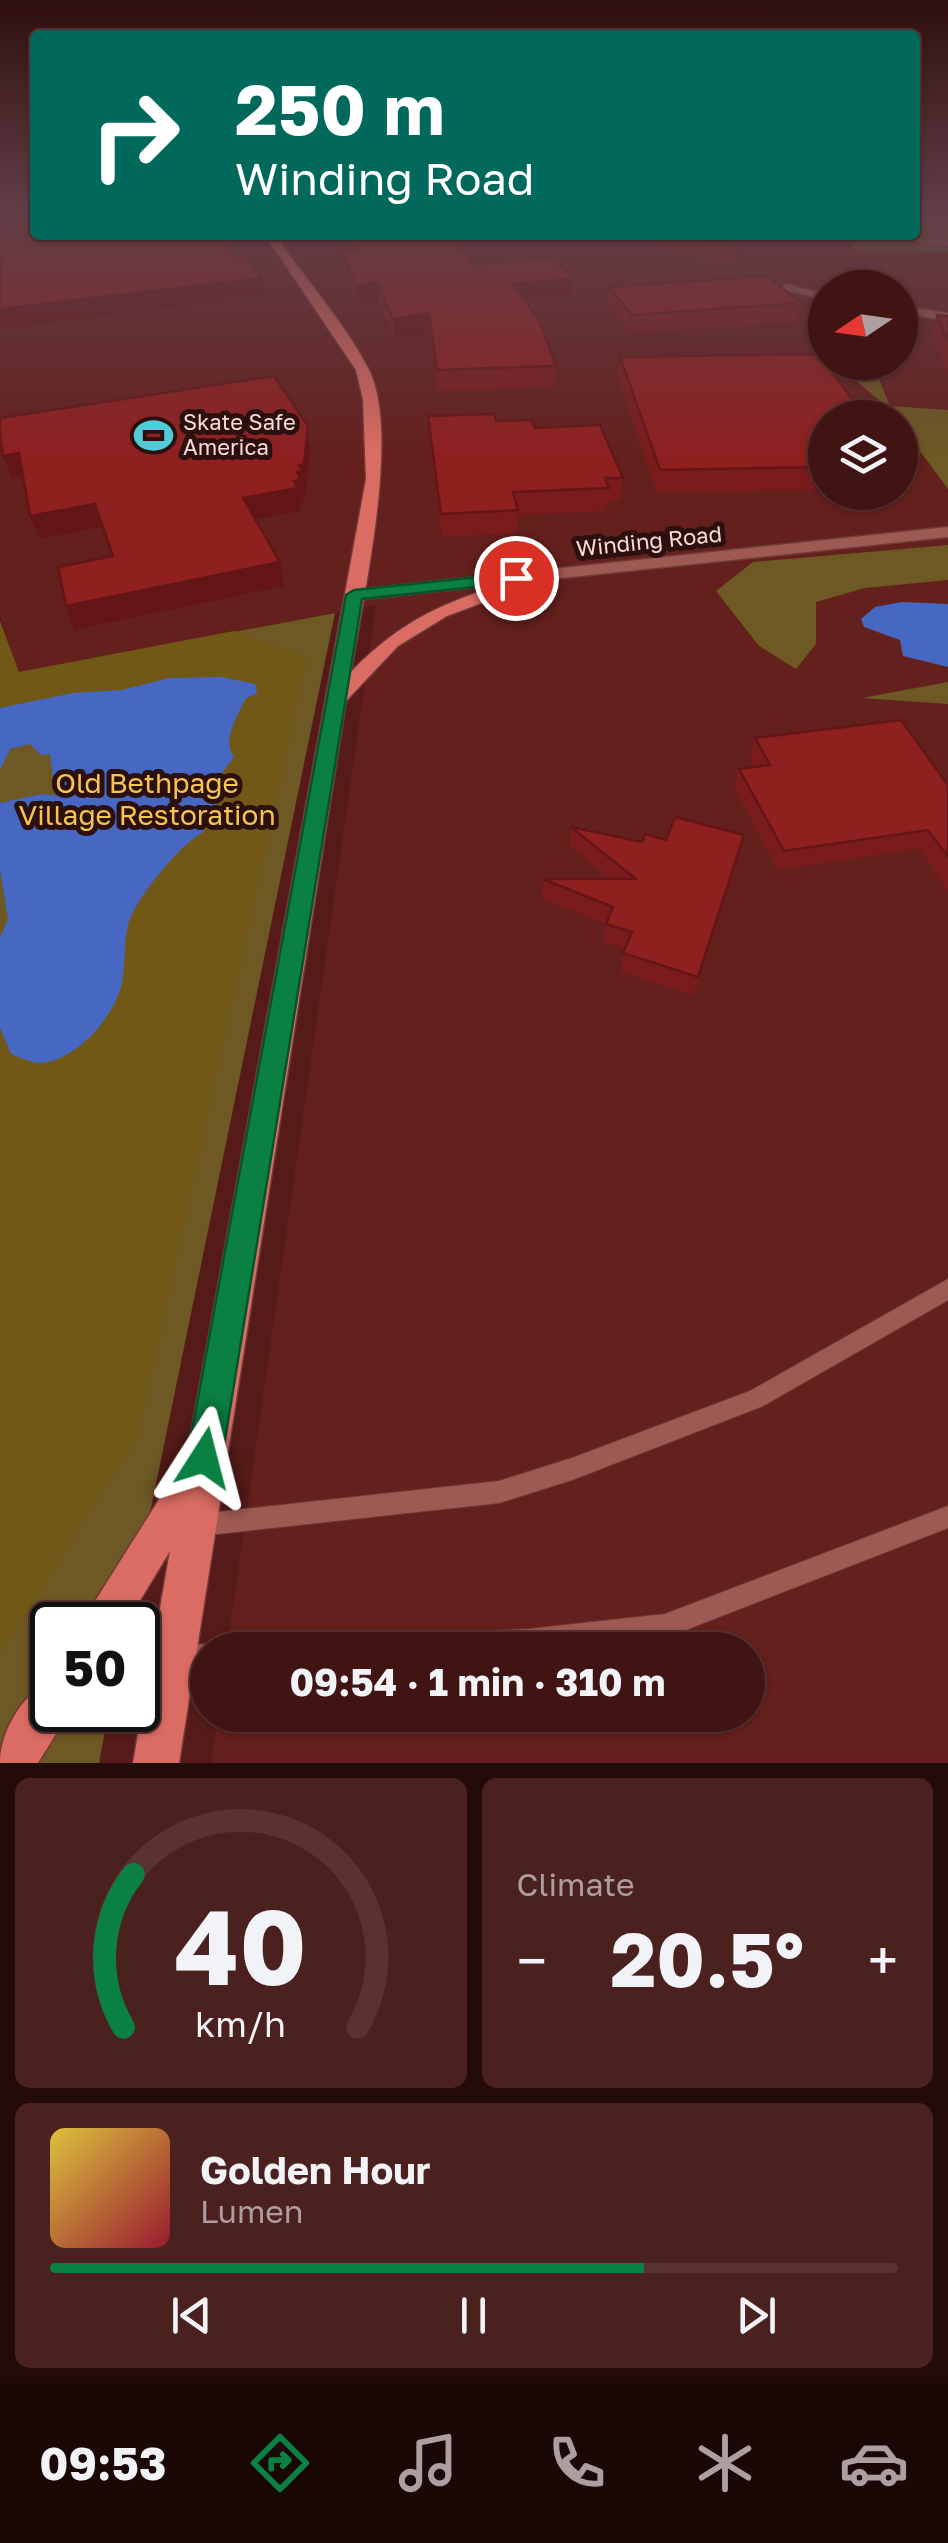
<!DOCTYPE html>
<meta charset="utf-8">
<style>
:root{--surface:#401412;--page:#4b2120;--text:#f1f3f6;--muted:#ae9e9f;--line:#593332;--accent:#0b8043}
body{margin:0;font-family:"Golos Text",sans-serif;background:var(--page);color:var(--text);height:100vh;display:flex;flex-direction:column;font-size:38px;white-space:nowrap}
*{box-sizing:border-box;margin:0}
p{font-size:32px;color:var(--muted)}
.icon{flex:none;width:55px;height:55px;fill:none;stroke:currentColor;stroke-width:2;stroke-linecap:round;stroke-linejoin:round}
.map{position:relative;height:1763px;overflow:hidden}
.side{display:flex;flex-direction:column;gap:15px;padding:15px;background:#230b0a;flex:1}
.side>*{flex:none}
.guide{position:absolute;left:30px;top:30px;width:890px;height:210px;border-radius:10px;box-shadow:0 2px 8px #0004,0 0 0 2px var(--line);background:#00695c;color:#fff;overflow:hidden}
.needle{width:65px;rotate:257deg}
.controls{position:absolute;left:808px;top:270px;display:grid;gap:20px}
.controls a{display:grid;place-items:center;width:110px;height:110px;border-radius:50%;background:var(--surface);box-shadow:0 2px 8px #0004,0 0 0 2px var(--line);font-size:50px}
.speed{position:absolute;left:30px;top:1602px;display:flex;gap:20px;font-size:50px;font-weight:700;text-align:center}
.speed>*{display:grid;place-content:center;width:130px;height:130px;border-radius:50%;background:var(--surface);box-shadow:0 2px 8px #0004,0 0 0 2px var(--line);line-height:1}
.speed .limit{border:5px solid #111;border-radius:15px;background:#fff;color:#111}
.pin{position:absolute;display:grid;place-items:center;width:85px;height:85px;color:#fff;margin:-42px;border:5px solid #fff;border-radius:50%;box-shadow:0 2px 10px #0007}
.me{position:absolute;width:110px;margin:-55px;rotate:9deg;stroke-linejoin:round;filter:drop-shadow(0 0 8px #0008)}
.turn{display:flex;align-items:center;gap:35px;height:210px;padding:0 40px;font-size:45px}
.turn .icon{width:130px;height:130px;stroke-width:2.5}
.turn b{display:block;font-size:70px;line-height:85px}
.big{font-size:75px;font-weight:700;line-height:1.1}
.side .tile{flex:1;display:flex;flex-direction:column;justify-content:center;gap:15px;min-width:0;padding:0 35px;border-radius:15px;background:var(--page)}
.side .dial{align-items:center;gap:0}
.dial svg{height:260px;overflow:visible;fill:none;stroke:var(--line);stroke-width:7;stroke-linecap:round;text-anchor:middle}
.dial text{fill:var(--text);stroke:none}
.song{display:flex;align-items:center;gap:30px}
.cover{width:120px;height:120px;border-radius:15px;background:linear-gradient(135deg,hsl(50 70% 55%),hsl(350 70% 35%))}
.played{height:10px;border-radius:5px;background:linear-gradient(90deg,var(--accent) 70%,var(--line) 70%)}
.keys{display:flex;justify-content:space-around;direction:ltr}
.heat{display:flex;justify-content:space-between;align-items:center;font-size:55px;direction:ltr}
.side .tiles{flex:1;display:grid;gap:15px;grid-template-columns:1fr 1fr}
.tile:last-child{grid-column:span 2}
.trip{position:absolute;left:190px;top:1632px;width:575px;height:100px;border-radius:50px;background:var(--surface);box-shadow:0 2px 8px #0004,0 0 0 2px var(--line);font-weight:700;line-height:100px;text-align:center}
.tabs{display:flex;height:160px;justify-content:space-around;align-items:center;background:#1a0807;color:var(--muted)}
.tabs .icon{width:70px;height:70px}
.tabs .selected{color:var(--accent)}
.tabs b{font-size:45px;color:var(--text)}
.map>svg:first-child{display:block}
</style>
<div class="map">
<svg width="948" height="1763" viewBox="0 0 948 1763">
<rect width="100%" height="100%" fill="#561b18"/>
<path fill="#64201d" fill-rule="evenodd" d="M0,210L35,235H915V210H948V1763H211L218,1715H748V1650H227L376,605L18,673L0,616ZM825,288H900V362H825ZM825,418H900V492H825Z"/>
<path fill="#6e5824" d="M915,210H948V251H856L844,235H915Z
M835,363H872L890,406L948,410V489L900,424V418Z
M948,545V580L865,588L816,602V644L796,669L759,646L716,591L753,562Z
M335,613L127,1625H52V1710H109L99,1763H0V676Z
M948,682V704L862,698Z"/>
<path fill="#725816" d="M0,621L19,672L234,631L307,658L138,1435L0,1654V1028L11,1054L60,1056L97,1030L122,985L129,922L198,823L219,801V777L246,686C195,667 173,685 124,690C81,695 42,696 0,708Z"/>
<path fill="#4668c3" d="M902,602L948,604V667L903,656L900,640L864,627L861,619L875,607Z
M222,677L255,684L257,694L246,698C238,715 221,740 234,757L219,777L220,801L199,823L205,831C181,843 135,898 128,925C123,945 126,967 121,987C112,1019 76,1061 40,1063C31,1063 19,1057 11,1054L0,1028V938L8,919L0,869V803L42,794L60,796L64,782L53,780L50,754L41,755L30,744L10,749L0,770V708L73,693L122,690L170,678Z"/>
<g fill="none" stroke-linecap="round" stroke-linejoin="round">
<defs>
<path id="service" d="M948,1279V1300L763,1406L572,1480L499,1503L199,1536L191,1533L188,1525L191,1517L199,1514L499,1481L572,1458L750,1391Z
M948,1506V1528L665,1638L554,1650H327L331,1642L339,1638L529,1629L665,1614Z
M208,1644L217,1650H208V1668L178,1670L170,1666L166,1658L170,1650L178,1646Z"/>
<path id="minor" d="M875,235L948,240V246L880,238Z
M786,284L825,294V300L782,289Z
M900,306L948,313V321L900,312Z"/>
<path id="tertiary" d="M948,527V537L354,600L345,595L354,590Z"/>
<path id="secondary" d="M265,235H275C305,278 343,321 368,368C402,431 362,600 351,672C413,608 462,598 544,570L559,574L447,616L398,646L346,701L179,1763H133L170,1551L125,1625H80L187,1455L366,479L363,400L356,370Z
M52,1681V1710H71L38,1763H0C0,1732 22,1693 52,1681Z"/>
</defs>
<use href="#service" stroke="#703a37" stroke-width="2"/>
<use href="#minor" stroke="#703a37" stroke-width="3"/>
<use href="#tertiary" stroke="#703a37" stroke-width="3"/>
<use href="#secondary" stroke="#703a37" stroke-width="3"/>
<use href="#service" fill="#9f5953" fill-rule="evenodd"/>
<use href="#minor" fill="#9f5953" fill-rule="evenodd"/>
<use href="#tertiary" fill="#9f5953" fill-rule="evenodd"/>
<use href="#secondary" fill="#db6c63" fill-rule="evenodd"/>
</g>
<path fill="#7b1c1c" d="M328,235H450L474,264L573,279L572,297L525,301L556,366L555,387L438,391L429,334L394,339L379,302L358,303L342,268L340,250H343Z
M655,235H756L734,263L653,252Z
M609,287L800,303L796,322L630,334L607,306Z
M937,315L948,316V369H946L931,333Z
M620,357L825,418V480H816L814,490L657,492L618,377Z
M428,416L496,421L535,428L623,478L620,500L608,501L606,511L518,515L517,533L442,537L429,437Z
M755,738L948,785V891L919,849L778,870L734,788L739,769L755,767L750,758Z
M571,827L642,842L744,835L693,995L620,972L625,949L603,942L606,924L541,898L543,879H610L569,846Z"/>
<path fill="#641616" d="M746,235H756L734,263L737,245Z
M262,278L264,296L0,329V309Z
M573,279L572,297L512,302L513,284Z
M378,283L379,302L358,303L356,285Z
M429,314V334L394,339L393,319Z
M308,426L310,447L307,486H305L306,494H303L304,502L300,503L301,511L247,521L243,498L294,481Z
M19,453L27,475L12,478L3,456Z
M95,504L102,527L39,539L30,516Z
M280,562L284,586L74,630L66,606Z"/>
<path fill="#8f2020" stroke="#641616" stroke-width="2.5" d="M0,210H35V235H222L238,257L247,256L262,278L0,309Z
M344,235H450L474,264L553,258L573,279L513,284L540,322L556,366L437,370L429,314L393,319L378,283L356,285L340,250L358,249Z
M655,235H746L737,245Z
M768,276L800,303L632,315L609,287Z
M937,315L948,316V341Z
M820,354L865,418H825V458H815L820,467L660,470L620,357Z
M274,376L308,426L304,464L299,465L303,471L297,472L301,480L294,481L298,488L243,498L280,562L66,606L58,567L113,556L95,504L30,516L19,453L3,456L0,436V418Z
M494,414L496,421L532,420L535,428L600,425L623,478H605L609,488L513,492L518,510L441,514L428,416Z
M901,720L948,785V857L928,830L784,851L739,769L770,765L755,738Z
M675,817L744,835L698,977L623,953L632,932L606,924L613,907L543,879H636L571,827L642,842L645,834L666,840Z"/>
<linearGradient id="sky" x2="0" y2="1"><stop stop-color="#2f0f0d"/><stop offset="0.46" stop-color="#623f48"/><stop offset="1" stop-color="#623f48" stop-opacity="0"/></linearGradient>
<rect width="948" height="457" fill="url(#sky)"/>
<path fill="#0b8043" stroke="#07532c" stroke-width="2.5" d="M516,573L521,575V582L362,599L222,1458L217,1470L204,1475L192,1470L187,1458L346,595L354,590Z"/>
<defs>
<symbol id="stadium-bare" viewBox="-9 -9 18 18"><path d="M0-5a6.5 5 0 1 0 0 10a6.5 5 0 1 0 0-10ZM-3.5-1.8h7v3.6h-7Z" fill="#52cbd9" stroke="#2b100e" stroke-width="2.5" paint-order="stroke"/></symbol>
</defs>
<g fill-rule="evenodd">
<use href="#stadium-bare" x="126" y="408" width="55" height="55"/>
</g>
<g text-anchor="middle" stroke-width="10" stroke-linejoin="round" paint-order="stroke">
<g font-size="22" fill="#fadad7" stroke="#2b100e" text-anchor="start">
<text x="183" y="430">Skate Safe<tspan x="183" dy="25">America</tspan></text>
</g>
<g font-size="22" fill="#fadad7" stroke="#2b100e">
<text transform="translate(649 541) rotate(-6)" y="8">Winding Road</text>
</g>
<g font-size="28" fill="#f5c552" stroke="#2b100e">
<text x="147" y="793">Old Bethpage<tspan x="147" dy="32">Village Restoration</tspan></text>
</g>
</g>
</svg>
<div class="controls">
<a><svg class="needle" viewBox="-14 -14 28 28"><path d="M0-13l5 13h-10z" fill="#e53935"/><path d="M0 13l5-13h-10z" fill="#ae9e9f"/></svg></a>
<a><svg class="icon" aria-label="layers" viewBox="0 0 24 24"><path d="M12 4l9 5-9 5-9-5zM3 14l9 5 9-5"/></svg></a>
</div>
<div class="speed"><div class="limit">50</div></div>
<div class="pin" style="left:516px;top:578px;background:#d93025"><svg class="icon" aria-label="arrive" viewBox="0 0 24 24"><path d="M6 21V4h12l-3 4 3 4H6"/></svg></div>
<svg class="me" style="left:204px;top:1458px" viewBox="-20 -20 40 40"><path d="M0-17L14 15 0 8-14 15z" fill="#0b8043" stroke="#fff" stroke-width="4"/></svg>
<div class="trip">09:54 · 1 min · 310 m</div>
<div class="guide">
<div class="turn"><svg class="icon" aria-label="right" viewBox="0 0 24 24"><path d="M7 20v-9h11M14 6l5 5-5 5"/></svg><div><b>250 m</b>Winding Road</div></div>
</div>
</div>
<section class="side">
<div class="tiles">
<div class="tile dial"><svg viewBox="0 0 100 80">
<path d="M14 69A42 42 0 1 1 86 69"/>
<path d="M14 69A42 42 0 0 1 17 22" stroke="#0b8043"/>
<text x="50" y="56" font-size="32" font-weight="700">40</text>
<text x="50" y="72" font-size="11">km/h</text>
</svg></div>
<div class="tile"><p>Climate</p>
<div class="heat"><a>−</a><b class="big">20.5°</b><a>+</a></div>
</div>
<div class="tile">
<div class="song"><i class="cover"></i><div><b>Golden Hour</b><p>Lumen</p></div></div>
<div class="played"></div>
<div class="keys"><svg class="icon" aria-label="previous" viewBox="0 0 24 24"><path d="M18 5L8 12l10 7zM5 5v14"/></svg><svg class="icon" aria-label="pause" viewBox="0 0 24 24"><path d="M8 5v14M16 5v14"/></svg><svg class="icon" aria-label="next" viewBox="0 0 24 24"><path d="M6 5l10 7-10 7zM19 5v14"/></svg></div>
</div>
</div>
</section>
<nav class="tabs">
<b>09:53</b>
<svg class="icon selected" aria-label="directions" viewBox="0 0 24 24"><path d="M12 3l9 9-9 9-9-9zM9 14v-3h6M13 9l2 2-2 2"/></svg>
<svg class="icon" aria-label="music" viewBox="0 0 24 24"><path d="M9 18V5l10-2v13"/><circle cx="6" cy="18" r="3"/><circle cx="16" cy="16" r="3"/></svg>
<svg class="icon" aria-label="phone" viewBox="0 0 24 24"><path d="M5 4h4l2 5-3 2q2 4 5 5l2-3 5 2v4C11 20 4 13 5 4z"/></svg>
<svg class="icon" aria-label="climate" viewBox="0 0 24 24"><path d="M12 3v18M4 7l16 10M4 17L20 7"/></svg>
<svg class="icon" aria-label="car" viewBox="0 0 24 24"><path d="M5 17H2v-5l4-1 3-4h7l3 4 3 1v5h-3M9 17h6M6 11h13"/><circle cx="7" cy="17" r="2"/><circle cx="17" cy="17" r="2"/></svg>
</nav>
